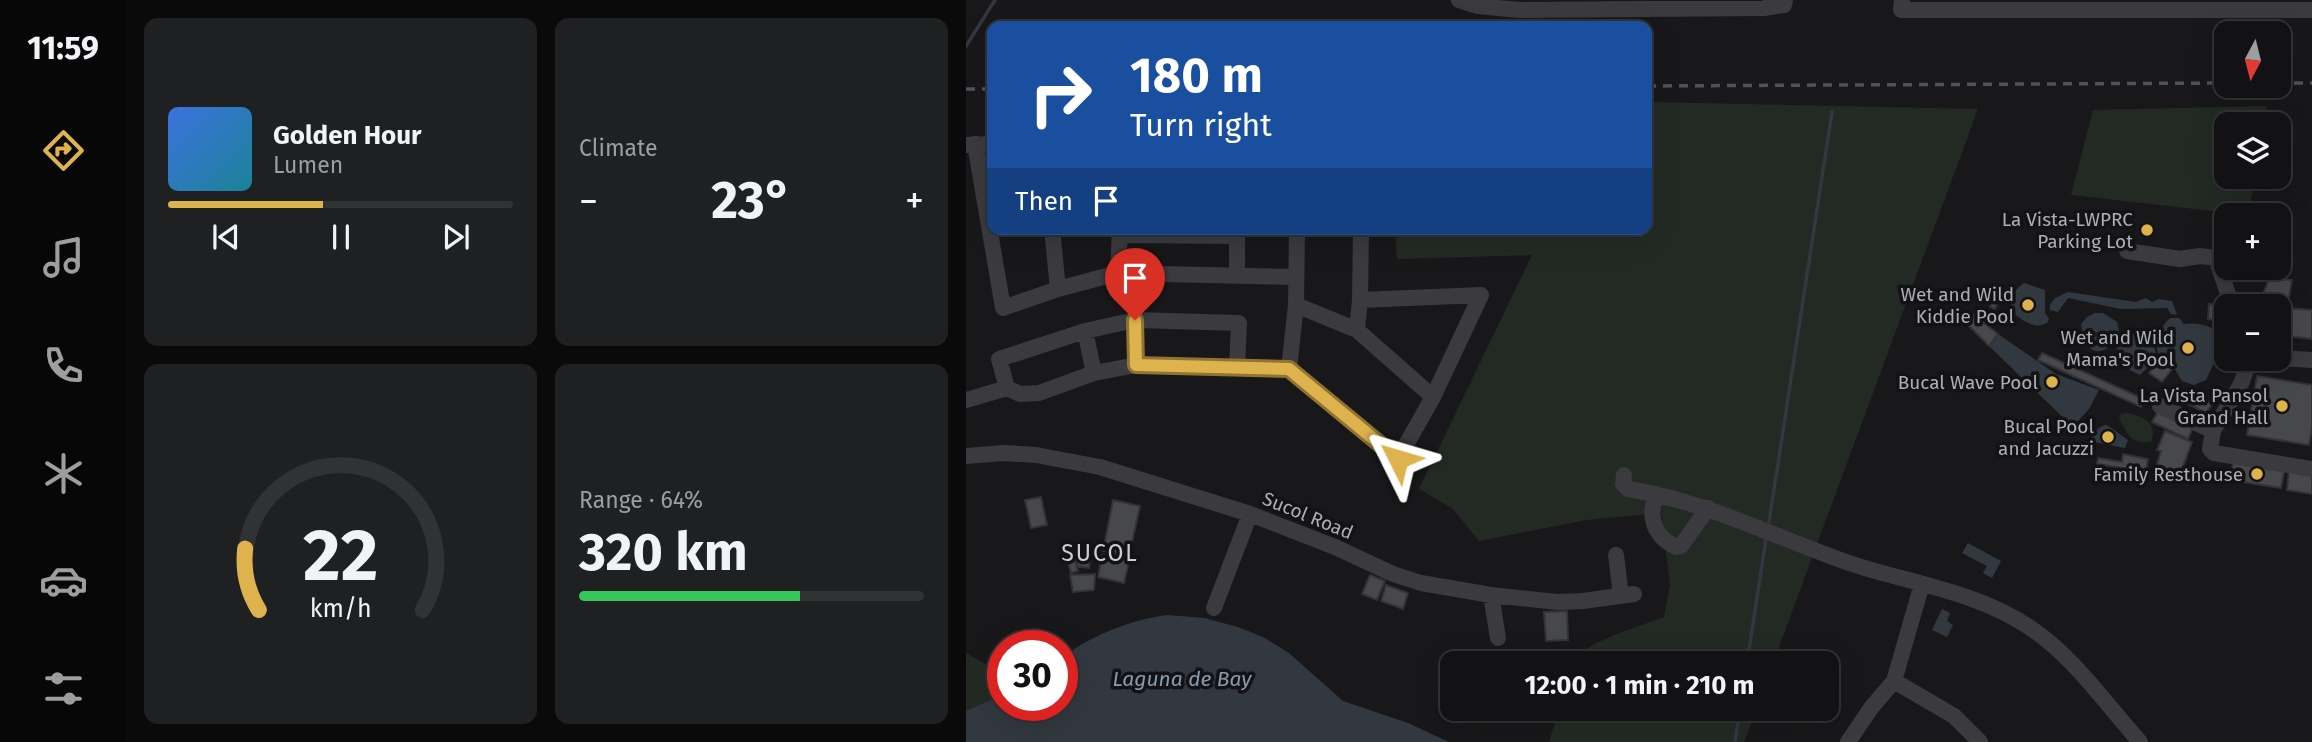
<!DOCTYPE html>
<meta charset="utf-8">
<style>
:root{--surface:#121214;--page:#1f2022;--text:#f1f3f6;--muted:#9c9ea0;--line:#313234;--accent:#deb24d}
body{margin:0;font-family:"Fira Sans",sans-serif;background:var(--page);color:var(--text);height:100vh;display:flex;flex-direction:column;font-size:26px;white-space:nowrap}
*{box-sizing:border-box;margin:0}
p{font-size:23px;color:var(--muted)}
.icon{flex:none;width:38px;height:38px;fill:none;stroke:currentColor;stroke-width:2;stroke-linecap:round;stroke-linejoin:round}
.map{position:relative;flex:1;overflow:hidden}
.drawer{display:flex;flex-direction:column;gap:18px;padding:18px;background:#0a0a0b;width:840px}
.drawer>*{flex:none}
.hud{position:absolute;left:21px;top:21px;width:665px;height:214px;border-radius:14px;box-shadow:0 7px 28px #0002,0 0 0 2px var(--line);background:#1a4fa0;color:#fff;overflow:hidden}
.needle{width:46px;rotate:187deg}
.controls{position:absolute;left:1248px;top:21px;display:grid;gap:14px}
.controls a{display:grid;place-items:center;width:77px;height:77px;border-radius:14px;background:var(--surface);box-shadow:0 7px 28px #0002,0 0 0 2px var(--line);font-size:35px}
.speed{position:absolute;left:21px;top:630px;display:flex;gap:14px;font-size:35px;font-weight:700;text-align:center}
.speed>*{display:grid;place-content:center;width:91px;height:91px;border-radius:50%;background:var(--surface);box-shadow:0 7px 28px #0002,0 0 0 2px var(--line);line-height:1}
.speed .limit{border:10px solid #d22;background:#fff;color:#111}
.pin{position:absolute;display:grid;place-items:center;width:60px;height:60px;color:#fff;margin:-72px -30px;border-radius:50% 50% 50% 0;rotate:-45deg;box-shadow:0 0 7px #0007}
.pin .icon{rotate:45deg}
.me{position:absolute;width:77px;margin:-38px;rotate:310deg;stroke-linejoin:round;filter:drop-shadow(0 0 5px #0008)}
.turn{display:flex;align-items:center;gap:24px;height:147px;padding:0 28px;font-size:32px}
.turn .icon{width:91px;height:91px;stroke-width:2.5}
.turn b{display:block;font-size:49px;line-height:60px}
.then{display:flex;align-items:center;height:66px;padding:0 28px;background:#0003;gap:14px;font-size:26px}
.big{font-size:52px;font-weight:700;line-height:1.1}
.drawer .widget{flex:1;display:flex;flex-direction:column;justify-content:center;gap:10px;min-width:0;padding:0 24px;border-radius:14px;background:var(--page)}
.drawer .dial{align-items:center;gap:0}
.dial svg{height:182px;overflow:visible;fill:none;stroke:var(--line);stroke-width:7;stroke-linecap:round;text-anchor:middle}
.dial text{fill:var(--text);stroke:none}
.song{display:flex;align-items:center;gap:21px}
.cover{width:84px;height:84px;border-radius:10px;background:linear-gradient(135deg,hsl(220 70% 55%),hsl(190 70% 35%))}
.played{height:7px;border-radius:4px;background:linear-gradient(90deg,var(--accent) 45%,var(--line) 45%)}
.keys{display:flex;justify-content:space-around;direction:ltr}
.heat{display:flex;justify-content:space-between;align-items:center;font-size:38px;direction:ltr}
.charge{height:10px;border-radius:5px;background:linear-gradient(90deg,#34c759 64%,var(--line) 0)}
.drawer .tiles{flex:1;display:grid;gap:18px;grid-template-columns:repeat(2,1fr)}
.trip{position:absolute;left:474px;top:651px;width:399px;height:70px;border-radius:14px;background:var(--surface);box-shadow:0 7px 28px #0002,0 0 0 2px var(--line);font-weight:700;line-height:70px;text-align:center}
main{display:flex;flex:1;min-height:0}
.menu{display:flex;flex-direction:column;width:126px;justify-content:space-around;align-items:center;background:#070708;color:var(--muted)}
.menu .icon{width:49px;height:49px}
.menu .on{color:var(--accent)}
.menu b{font-size:32px;color:var(--text)}
.map>svg:first-child{display:block}
</style>
<main>
<nav class="menu">
<b>11:59</b>
<svg class="icon on" aria-label="directions" viewBox="0 0 24 24"><path d="M12 3l9 9-9 9-9-9zM9 14v-3h6M13 9l2 2-2 2"/></svg>
<svg class="icon" aria-label="music" viewBox="0 0 24 24"><path d="M9 18V5l10-2v13"/><circle cx="6" cy="18" r="3"/><circle cx="16" cy="16" r="3"/></svg>
<svg class="icon" aria-label="phone" viewBox="0 0 24 24"><path d="M5 4h4l2 5-3 2q2 4 5 5l2-3 5 2v4C11 20 4 13 5 4z"/></svg>
<svg class="icon" aria-label="climate" viewBox="0 0 24 24"><path d="M12 3v18M4 7l16 10M4 17L20 7"/></svg>
<svg class="icon" aria-label="car" viewBox="0 0 24 24"><path d="M5 17H2v-5l4-1 3-4h7l3 4 3 1v5h-3M9 17h6M6 11h13"/><circle cx="7" cy="17" r="2"/><circle cx="17" cy="17" r="2"/></svg>
<svg class="icon" aria-label="filters" viewBox="0 0 24 24"><path d="M4 7h16M4 17h16"/><circle cx="9" cy="7" r="2"/><circle cx="15" cy="17" r="2"/></svg>
</nav>
<section class="drawer">
<div class="tiles">
<div class="widget">
<div class="song"><i class="cover"></i><div><b>Golden Hour</b><p>Lumen</p></div></div>
<div class="played"></div>
<div class="keys"><svg class="icon" aria-label="previous" viewBox="0 0 24 24"><path d="M18 5L8 12l10 7zM5 5v14"/></svg><svg class="icon" aria-label="pause" viewBox="0 0 24 24"><path d="M8 5v14M16 5v14"/></svg><svg class="icon" aria-label="next" viewBox="0 0 24 24"><path d="M6 5l10 7-10 7zM19 5v14"/></svg></div>
</div>
<div class="widget"><p>Climate</p>
<div class="heat"><a>−</a><b class="big">23°</b><a>+</a></div>
</div>
<div class="widget dial"><svg viewBox="0 0 100 80">
<path d="M14 69A42 42 0 1 1 86 69"/>
<path d="M14 69A42 42 0 0 1 8 42" stroke="#deb24d"/>
<text x="50" y="56" font-size="32" font-weight="700">22</text>
<text x="50" y="72" font-size="11">km/h</text>
</svg></div>
<div class="widget"><p>Range · 64%</p><b class="big">320 km</b><div class="charge"></div></div>
</div>
</section>
<div class="map">
<svg width="1346" height="742" viewBox="0 0 1346 742">
<rect width="100%" height="100%" fill="#18181a"/>
<path fill="#232a24" d="M681,102L1012,109L807,663H606C617,642 675,626 698,617L704,585L695,513L621,520L513,541L487,509L453,489L566,255L431,259L429,229H681Z
M1301,106L1298,124H1260V177H1289L1282,215L1105,195L1127,110Z
M1162,413C1178,417 1192,423 1185,442C1162,443 1163,435 1153,418L1155,414Z
M74,630L82,646H50L58,634Z
M0,653L21,665L37,656V694L0,711Z
M593,709H791L778,742H583Z"/>
<path fill="#32383f" d="M1058,283L1079,290V313L1083,319L1081,323C1068,330 1057,320 1046,313C1043,299 1047,291 1058,283Z
M1102,292L1170,302L1180,298L1186,302L1193,299L1206,301L1211,315L1205,314L1201,308L1155,309L1102,298L1092,312L1084,310V305L1089,298Z
M1129,313H1137L1151,322L1154,336C1133,361 1119,354 1115,324L1121,317Z
M1204,318H1213L1218,324C1233,322 1243,325 1255,334L1251,356L1240,380L1228,385L1216,381L1201,356L1192,353C1188,339 1194,328 1204,318Z
M1172,332L1185,338C1194,359 1189,360 1174,375C1147,364 1140,341 1172,332Z
M1032,334L1090,374L1133,390L1123,409L1107,427L1023,346Z
M1141,425L1162,440L1159,448L1128,442L1125,434L1136,426Z
M1002,543L1035,561L1026,578L1017,573L1021,566L996,553Z
M976,609L984,613L981,621L987,625L981,637L966,630Z
M202,615L238,618L272,627L297,637L323,653L377,701L442,723L483,742H0V711L37,694V705H96V659L104,652C132,633 168,619 202,615Z"/>
<g fill="none" stroke-linecap="round" stroke-linejoin="round">
<path stroke="#32383f" stroke-width="3.5" d="M0,46L29,0
M803,522L866,112
M781,663L800,539
M769,742L774,709"/>
</g>
<path fill="#47484c" stroke="#333236" stroke-width="2" d="M1303,279L1326,280L1321,308L1346,310V339L1312,335V306H1292Z
M1031,290L1036,293L1029,309L1024,307Z
M1243,304L1260,307V321L1242,319Z
M1008,315L1032,334L1023,346L1001,324Z
M1076,353L1178,399L1175,407L1072,360Z
M1194,359L1207,368L1196,382L1183,373Z
M1291,376L1346,385V427L1343,445L1281,435Z
M1227,394L1246,404L1240,413L1222,404Z
M1194,408L1228,425L1222,439L1186,422Z
M1199,431L1226,442L1213,477L1189,471L1195,451L1191,450Z
M1157,454L1182,459L1180,472L1131,464L1132,458L1156,462Z
M1268,459L1319,467L1315,488L1264,480Z
M1323,470L1346,473V494L1321,490Z
M75,497L81,525L65,528L59,500Z
M147,500L174,506L163,556L137,551Z
M112,554L124,555L123,568L111,566Z
M136,555L163,561L158,583L132,577Z
M109,560L112,571L105,573L102,562Z
M129,574L128,590L107,592L104,575Z
M404,575L419,581L411,600L396,594Z
M420,585L442,593L437,609L415,601Z
M601,611L602,640L580,641L578,612Z"/>
<g fill="none" stroke-linecap="round" stroke-linejoin="round">
<path stroke="#3a3a3f" stroke-width="16" d="M493,0L512,6L553,10L798,8L818,5L819,0
M936,0L935,10H1346
M9,144L37,308L92,289L152,273L330,277
M0,145L26,144
M86,229L92,289
M271,229V274
M154,235L271,236
M1161,251L1214,259L1234,256L1250,258L1266,306
M152,273L154,229
M330,305L391,330L467,397
M169,320L170,365
M391,330L394,300L395,229
M119,331L128,373
M1312,358L1346,360
M1284,359L1275,384L1247,431L1244,449L1248,453L1346,469
M323,369L330,305L331,229
M41,388L33,359L119,331L169,320L273,323L271,367
M0,400L41,388L54,394L73,393L128,373L170,365L323,369L432,459L467,397L515,295L394,300
M1194,406L1247,431
M0,456L38,453L70,455L134,467L284,514L369,547L427,574L455,583L525,595L591,602L617,601L668,594
M658,475L657,484L662,489C739,501 809,537 883,563C943,583 1009,591 1063,627C1107,656 1139,703 1174,742
M691,494C681,515 687,536 710,547L715,546L742,508
M650,555L655,596
M525,595L532,638
M248,608L284,514
M928,681L988,716L1014,742
M882,742L905,708L928,681L956,584"/>
<path stroke="#515257" stroke-width="3.5" stroke-dasharray="9 7" stroke-linecap="butt" d="M1312,83H1346
M681,86L1260,83
M0,89H26"/>
</g>
<g fill="none" stroke-linecap="round" stroke-linejoin="round">
<defs>
<path id="route" d="M169,320L170,365L323,369L432,459"/>
</defs>
<use href="#route" stroke="#907432" stroke-width="18"/>
<use href="#route" stroke="#deb24d" stroke-width="12"/>
</g>
<g fill="#deb24d" stroke="#131315" stroke-width="2.5">
<circle cx="1181" cy="230" r="7"/>
<circle cx="1062" cy="305" r="7"/>
<circle cx="1222" cy="348" r="7"/>
<circle cx="1086" cy="382" r="7"/>
<circle cx="1316" cy="406" r="7"/>
<circle cx="1142" cy="437" r="7"/>
<circle cx="1291" cy="474" r="7"/>
</g>
<g text-anchor="middle" stroke-width="7" stroke-linejoin="round" paint-order="stroke">
<g font-size="19" fill="#acafb8" stroke="#131315" text-anchor="end">
<text x="1167" y="226">La Vista-LWPRC<tspan x="1167" dy="22">Parking Lot</tspan></text>
<text x="1048" y="301">Wet and Wild<tspan x="1048" dy="22">Kiddie Pool</tspan></text>
<text x="1208" y="344">Wet and Wild<tspan x="1208" dy="22">Mama's Pool</tspan></text>
<text x="1072" y="389">Bucal Wave Pool</text>
<text x="1302" y="402">La Vista Pansol<tspan x="1302" dy="22">Grand Hall</tspan></text>
<text x="1128" y="433">Bucal Pool<tspan x="1128" dy="22">and Jacuzzi</tspan></text>
<text x="1277" y="481">Family Resthouse</text>
</g>
<g font-size="19" fill="#acafb8" stroke="#131315">
<text transform="translate(342 515) rotate(22)" y="7">Sucol Road</text>
</g>
<g font-size="21" font-style="italic" fill="#879baf" stroke="#131315">
<text x="216" y="686">Laguna de Bay</text>
</g>
<g font-size="23" letter-spacing="2" fill="#ccced5" stroke="#131315">
<text x="134" y="561">SUCOL</text>
</g>
</g>
</svg>
<div class="controls">
<a><svg class="needle" viewBox="-14 -14 28 28"><path d="M0-13l5 13h-10z" fill="#e53935"/><path d="M0 13l5-13h-10z" fill="#9c9ea0"/></svg></a>
<a><svg class="icon" aria-label="layers" viewBox="0 0 24 24"><path d="M12 4l9 5-9 5-9-5zM3 14l9 5 9-5"/></svg></a>
<a>+</a>
<a>−</a>
</div>
<div class="speed"><div class="limit">30</div></div>
<div class="pin" style="left:169px;top:320px;background:#d93025"><svg class="icon" aria-label="arrive" viewBox="0 0 24 24"><path d="M6 21V4h12l-3 4 3 4H6"/></svg></div>
<svg class="me" style="left:432px;top:459px" viewBox="-20 -20 40 40"><path d="M0-17L14 15 0 8-14 15z" fill="#deb24d" stroke="#fff" stroke-width="4"/></svg>
<div class="trip">12:00 · 1 min · 210 m</div>
<div class="hud">
<div class="turn"><svg class="icon" aria-label="right" viewBox="0 0 24 24"><path d="M7 20v-9h11M14 6l5 5-5 5"/></svg><div><b>180 m</b>Turn right</div></div>
<div class="then">Then<svg class="icon" aria-label="arrive" viewBox="0 0 24 24"><path d="M6 21V4h12l-3 4 3 4H6"/></svg></div>
</div>
</div>
</main>
